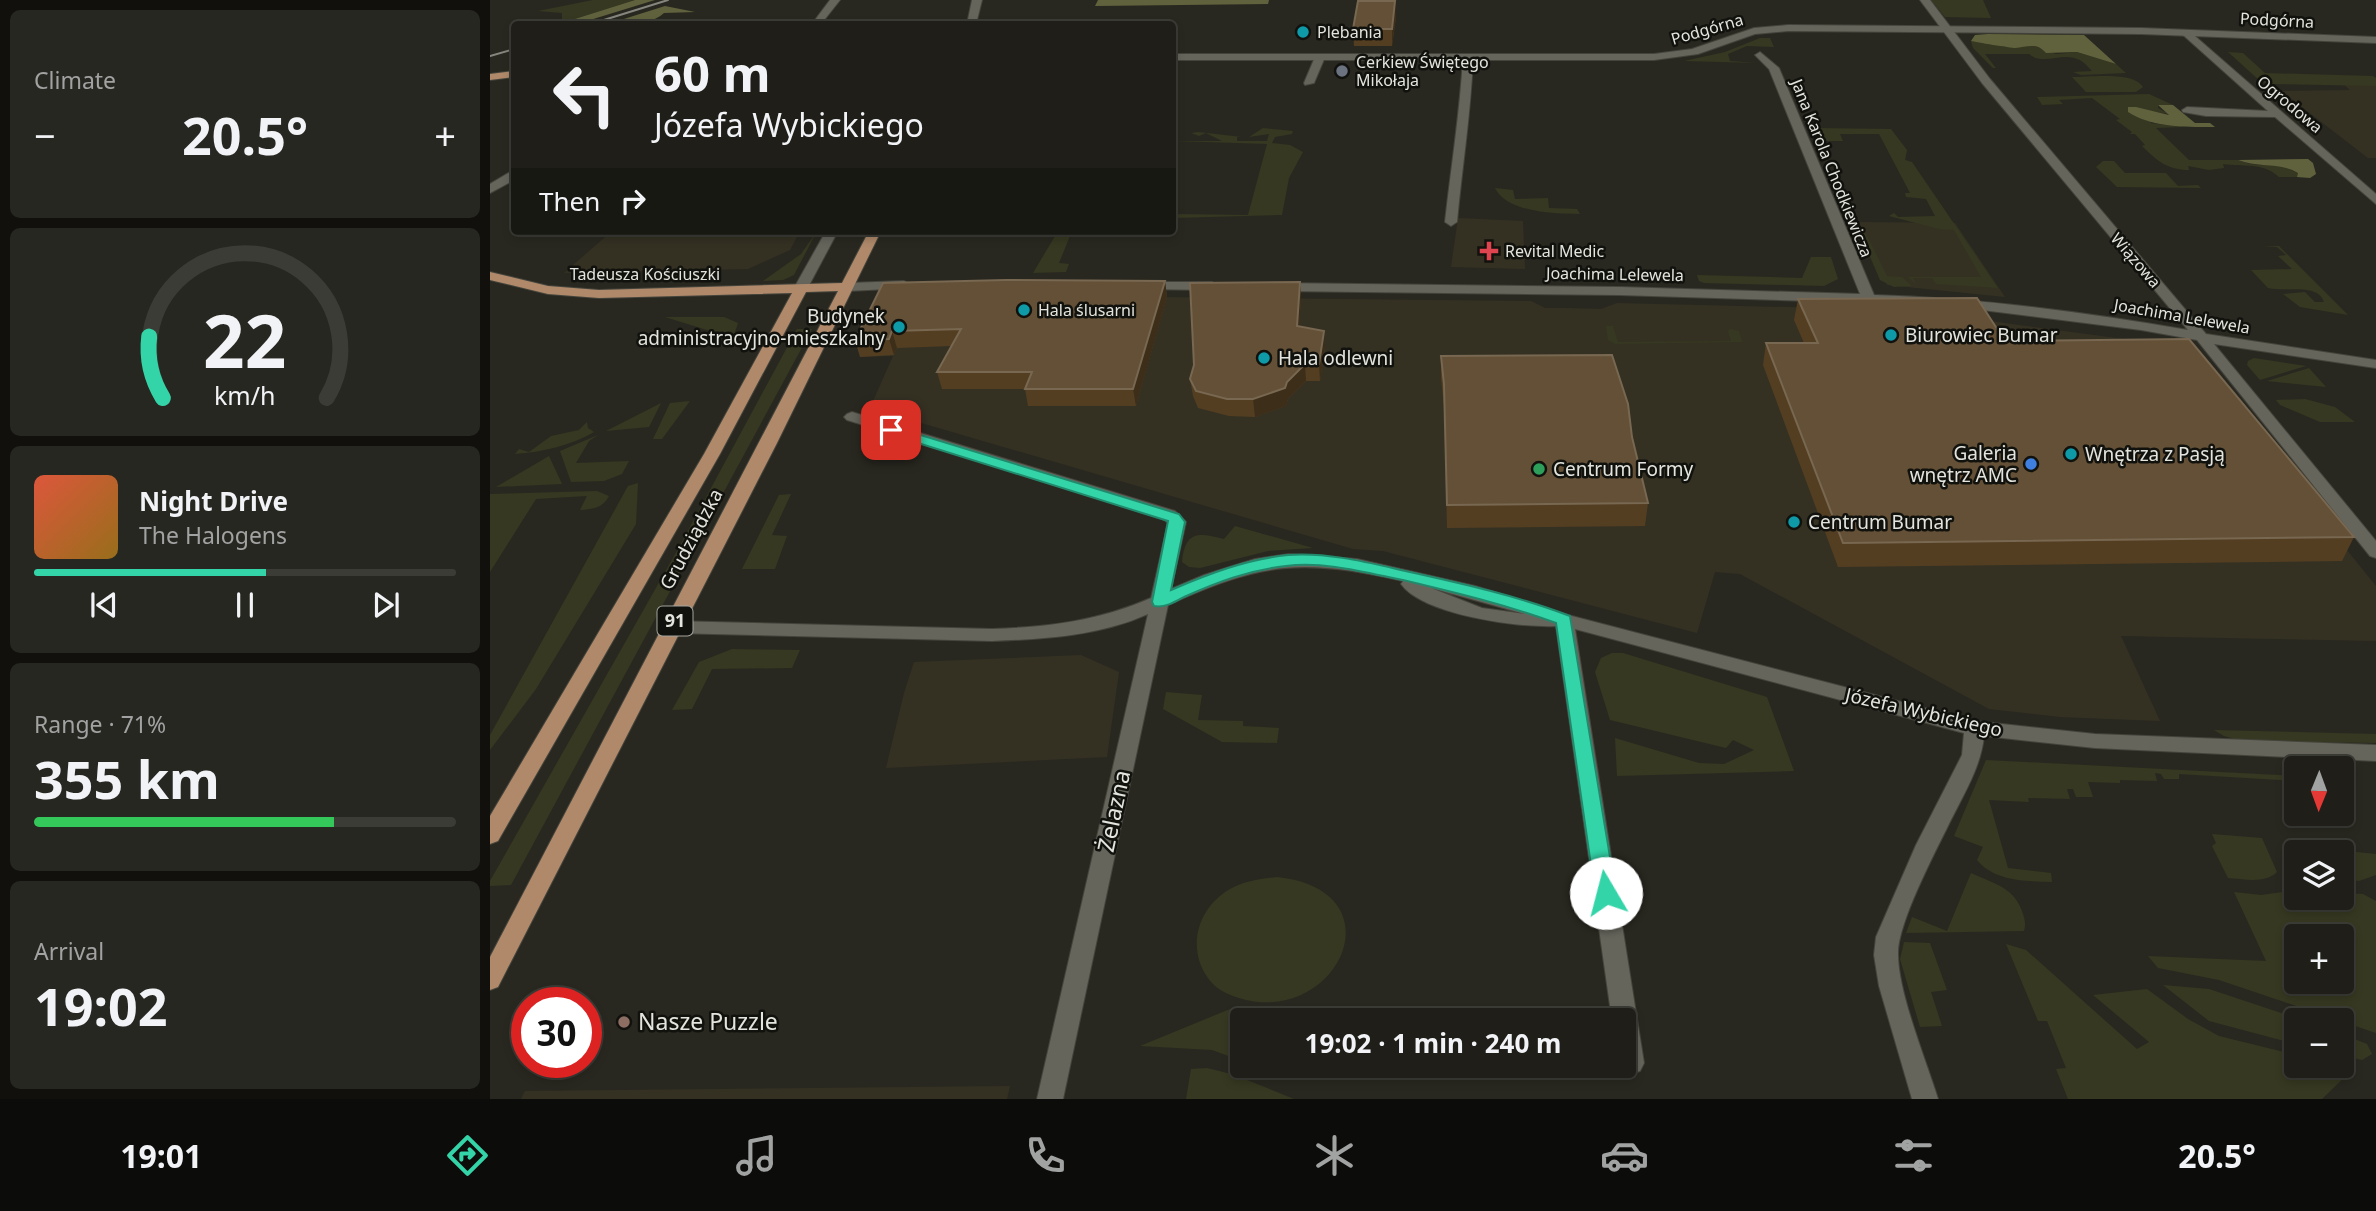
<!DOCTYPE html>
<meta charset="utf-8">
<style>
:root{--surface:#1f1e18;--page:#272721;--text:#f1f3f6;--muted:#a1a2a2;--line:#3c3c37;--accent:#33d4a8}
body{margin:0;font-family:"Noto Sans",sans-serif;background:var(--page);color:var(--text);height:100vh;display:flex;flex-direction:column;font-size:26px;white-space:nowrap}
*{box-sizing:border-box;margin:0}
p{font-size:23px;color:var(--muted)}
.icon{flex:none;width:38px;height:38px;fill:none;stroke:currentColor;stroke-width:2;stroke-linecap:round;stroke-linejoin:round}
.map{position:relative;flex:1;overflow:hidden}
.side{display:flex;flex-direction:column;gap:10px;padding:10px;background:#11100d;width:490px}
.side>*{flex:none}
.hud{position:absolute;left:21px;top:21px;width:665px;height:214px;border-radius:7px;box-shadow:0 4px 10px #0003,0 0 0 2px var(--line);background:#1f1e18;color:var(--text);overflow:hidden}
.needle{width:46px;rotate:181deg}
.buttons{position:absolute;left:1794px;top:756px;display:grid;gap:14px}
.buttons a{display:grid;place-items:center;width:70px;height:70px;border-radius:7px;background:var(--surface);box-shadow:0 4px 10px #0003,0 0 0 2px var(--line);font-size:35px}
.speed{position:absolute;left:21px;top:987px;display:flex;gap:14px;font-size:35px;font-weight:700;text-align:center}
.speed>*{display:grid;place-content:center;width:91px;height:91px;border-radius:50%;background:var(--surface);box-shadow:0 4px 10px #0003,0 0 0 2px var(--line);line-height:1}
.speed .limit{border:10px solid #d22;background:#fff;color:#111}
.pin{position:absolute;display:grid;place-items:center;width:60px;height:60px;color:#fff;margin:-30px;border-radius:14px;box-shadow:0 4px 10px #0006}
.me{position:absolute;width:77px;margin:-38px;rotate:352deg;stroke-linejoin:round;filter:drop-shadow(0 0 5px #0008)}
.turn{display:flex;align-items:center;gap:24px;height:147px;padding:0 28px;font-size:32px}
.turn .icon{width:91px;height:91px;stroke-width:2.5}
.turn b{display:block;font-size:49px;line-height:60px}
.then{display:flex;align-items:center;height:66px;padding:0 28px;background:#0003;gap:14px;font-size:26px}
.big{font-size:52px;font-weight:700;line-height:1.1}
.side .card{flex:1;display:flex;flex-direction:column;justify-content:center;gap:10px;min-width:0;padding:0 24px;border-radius:10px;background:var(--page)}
.side .dial{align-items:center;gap:0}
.dial svg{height:182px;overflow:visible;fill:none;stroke:var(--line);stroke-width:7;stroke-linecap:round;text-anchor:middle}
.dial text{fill:var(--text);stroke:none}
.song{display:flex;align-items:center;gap:21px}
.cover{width:84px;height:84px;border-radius:10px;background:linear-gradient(135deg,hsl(10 70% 55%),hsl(40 70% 35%))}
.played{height:7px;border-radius:4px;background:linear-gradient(90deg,var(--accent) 55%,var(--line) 55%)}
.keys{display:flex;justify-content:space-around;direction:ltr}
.heat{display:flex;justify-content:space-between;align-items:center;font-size:38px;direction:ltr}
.charge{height:10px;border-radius:5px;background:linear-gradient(90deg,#34c759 71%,var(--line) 0)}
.trip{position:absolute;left:740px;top:1008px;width:406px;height:70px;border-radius:7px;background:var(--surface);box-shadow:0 4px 10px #0003,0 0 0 2px var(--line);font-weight:700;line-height:70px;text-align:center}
.menu{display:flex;height:112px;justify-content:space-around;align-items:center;background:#0c0c0a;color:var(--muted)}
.menu .icon{width:49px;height:49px}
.menu .selected{color:var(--accent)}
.menu b{font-size:32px;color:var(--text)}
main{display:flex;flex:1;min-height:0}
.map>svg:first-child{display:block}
</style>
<main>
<section class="side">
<div class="card"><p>Climate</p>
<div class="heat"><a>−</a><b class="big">20.5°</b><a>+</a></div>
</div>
<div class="card dial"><svg viewBox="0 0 100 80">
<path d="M14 69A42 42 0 1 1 86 69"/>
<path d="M14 69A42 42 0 0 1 8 42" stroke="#33d4a8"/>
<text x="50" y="56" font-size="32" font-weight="700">22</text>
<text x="50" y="72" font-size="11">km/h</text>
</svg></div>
<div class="card">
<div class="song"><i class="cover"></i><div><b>Night Drive</b><p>The Halogens</p></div></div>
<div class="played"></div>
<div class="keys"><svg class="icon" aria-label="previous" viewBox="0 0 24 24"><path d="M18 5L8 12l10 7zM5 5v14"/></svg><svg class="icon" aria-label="pause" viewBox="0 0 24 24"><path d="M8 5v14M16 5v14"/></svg><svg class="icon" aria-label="next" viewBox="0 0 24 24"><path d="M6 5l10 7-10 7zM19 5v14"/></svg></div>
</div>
<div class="card"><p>Range · 71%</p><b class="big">355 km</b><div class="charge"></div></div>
<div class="card"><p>Arrival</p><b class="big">19:02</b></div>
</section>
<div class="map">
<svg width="1886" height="1099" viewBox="0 0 1886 1099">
<rect width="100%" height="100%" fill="#292820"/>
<path fill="#343123" d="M1850,81L1886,83V158H1878L1791,91L1860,90Z
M968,218L1033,221L1035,269L961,267Z
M1365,222L1465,223L1515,297L1397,285Z
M122,231H310L300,250L258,269L74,273Z
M665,297L1041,301L1055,308H1075L1111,309L1127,303L1418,310L1679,345L1703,360L1886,586V641L1631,636L1670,721L1570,717L1499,709L1250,574L1225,572L1207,633L893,551L863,549L380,408L403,356L370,357L381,330Z
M591,655L629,672L617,757L396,768L414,693L424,662Z
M520,1086L517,1099H31L35,1091Z"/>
<path fill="#363821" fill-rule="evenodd" d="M103,0H145L69,24H58L72,19V13L48,11Z
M1441,0H1493L1501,18L1455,17Z
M1270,38H1280L1284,47L1257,46L1238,54L1240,61L1266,63L1194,61L1235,52Z
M1481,41L1502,42L1514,47L1542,45L1566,54L1587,52L1626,64L1636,73L1591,75L1583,72L1602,71C1596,65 1593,60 1584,58C1569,54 1552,65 1539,54H1495L1506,68H1503L1483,48Z
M1738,52L1753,53L1775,73L1883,76L1886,78V86L1779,84L1770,81Z
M1582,77C1599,77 1644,71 1653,87L1646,92H1596Z
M1659,94L1683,105H1668V108L1679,114L1660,111L1661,123L1692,127L1666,128L1699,160H1748L1760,164L1792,166L1808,173L1807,177H1789C1773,162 1753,167 1733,164L1734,168L1719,170L1698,166L1699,170C1678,170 1667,161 1652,146L1655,145L1645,134H1640L1642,132L1626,120L1630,119L1602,98L1569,100L1573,104L1552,105L1547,97Z
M773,128L803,131L802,134L785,137L782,143L800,145L813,152L799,178L792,215L683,218V214L758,215L777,144L683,141H732L716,133L709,136L701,133L708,132L752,137H747V141H777L779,134L759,137Z
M1323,128L1401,129L1417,150L1415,160L1422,162L1508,288L1446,284L1442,278H1423L1426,284L1418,277H1491L1464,230L1449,229L1399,216L1404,213L1408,217L1445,216L1436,199L1416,197L1415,193H1420L1389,134H1350L1353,141H1336L1328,138Z
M1613,161H1624L1635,173H1676L1688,186L1708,185L1711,188L1627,187L1606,167Z
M1005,188L1023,190L1025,199L1058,198L1059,208L1087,209L1090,214C1067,214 1017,213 1005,188Z
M327,231L304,275L293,280L273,281L311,254Z
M568,231H582L569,263L579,264L576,272L543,273Z
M1369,231L1376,234L1397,276L1412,277L1422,286L1404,287L1390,280Z
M1773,246H1789L1858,315L1810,307L1793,294L1815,292L1825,302H1834C1828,283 1798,292 1778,288L1761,270L1802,269L1788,256L1796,255L1787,247Z
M1321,257H1341L1348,279L1334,286L1214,283L1209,281L1207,275L1312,278Z
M175,317H234L248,323L245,332H254L246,339Z
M1116,326H1123L1128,342L1241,341L1238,331L1240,329L1249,331L1252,342L1125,344L1118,340Z
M307,329H322L21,885L0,886V881L188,549Z
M1764,358L1816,366L1770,380L1757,365L1758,361Z
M1819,368L1836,387L1777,381Z
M1815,399L1845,407L1865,422H1830L1790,405L1786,400Z
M200,401L172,439H163L180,403Z
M171,403L159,427L116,431Z
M97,422L98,428L104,432C80,446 52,452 25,454L29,449L39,452L61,436L89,430Z
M108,435L99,441L86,463L139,461L132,474L114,481L81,482L70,451Z
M59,456L72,484L6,487Z
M148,483L146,524L46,689L0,750V735L138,486Z
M107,491L119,496C113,508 103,509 90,510L97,496L46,499L0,572V494Z
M301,494L282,535L297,536L285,569H252L289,495Z
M745,526L823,548L778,551L710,568L699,567L692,562C695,531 708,532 734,539Z
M242,649L310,650L302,668L222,669L202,709L182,710L209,662Z
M1122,653H1133L1277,697L1304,771L1127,776L1125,738L1209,763L1234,764L1264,750L1243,740L1236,748L1120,720L1105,672L1111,658Z
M676,692L712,695L708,720L753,721V726L789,728L787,743L732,742L673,709Z
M1724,730L1886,734V743L1752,741L1734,736Z
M1496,760L1806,776V781L1689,774V779H1674L1671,774L1665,773L1667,781L1630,780V783L1598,782L1603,797H1586L1583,789H1577L1580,799L1538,798L1539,802L1499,800L1518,868L1561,873L1562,882C1537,881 1505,882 1487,860L1493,847L1464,836Z
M1722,834L1772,838L1787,872C1775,884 1754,879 1738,878L1722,846L1726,843Z
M1798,839L1843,842L1848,850L1886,854V875L1869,881L1852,880V852H1806V871L1795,852L1804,851Z
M1481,873C1504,884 1525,887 1533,914C1535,921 1536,924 1534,931L1416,933L1422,917L1457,931Z
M787,877C908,890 851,1021 756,1000C745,997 732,993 723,984C695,954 705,909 740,889C755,881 770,879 787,877Z
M1806,890V898H1852V893L1873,894L1886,901V1033L1729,980L1668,968L1658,956L1776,961L1744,892L1771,895ZM1806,936H1852V982H1806Z
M1414,942L1440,943L1457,990L1441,992L1452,1026L1430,1027L1410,959Z
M1516,944L1536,950L1647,1049L1659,1042L1603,995L1657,989L1698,1019L1729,1036L1806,1055V1066H1848L1859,1073L1832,1099H1578L1566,1069L1576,1068L1557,1021H1548Z
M1673,985L1719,989L1812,1020H1806V1044L1719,1021Z
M740,1009L761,1011L774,1020H752V1061L722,1050L650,1046Z
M1852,1034L1877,1044L1882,1054L1872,1060L1852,1055Z
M717,1068L745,1075L804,1099H696L701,1069Z"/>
<path fill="#60623d" d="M145,0H165L87,24H69Z
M608,0H779L778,4L605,6Z
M175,6L205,12L174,13C160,26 135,25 118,24Z
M1498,34L1594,35L1626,64L1587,52L1556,53C1547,42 1537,47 1525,48C1521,48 1485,42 1481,41L1485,35Z
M1668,105H1683L1705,123H1720L1725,127C1696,127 1663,128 1638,112V107H1646L1679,115Z
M1818,159L1823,163L1826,174L1820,178L1807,177L1808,173C1790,162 1768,168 1748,160Z"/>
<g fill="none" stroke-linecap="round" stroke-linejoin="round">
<defs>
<path id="street" d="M1430,0H1440L1500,79L1716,334L1886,360V368L1724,344L1886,541V558L1880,556L1707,340L1651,330L1452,305L1129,295L789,291L782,287L789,283L1129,287L1370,294L1279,69L1265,55L1270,52L1289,68L1384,295C1489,298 1595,312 1698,330L1492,83Z
M1692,30H1698L1886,194V204L1785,117L1716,116L1693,112L1692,110L1697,107L1778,111L1692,34Z
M830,54L835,57L824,83L815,85L814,83L825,57Z
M978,54L983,57C981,113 972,167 967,222L961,226L955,222C961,167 970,113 973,57Z
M20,172H24V180L0,193V184Z
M414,281L421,285L419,288L358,291L351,287L358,283Z
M652,282H722L729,286L722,290L647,289L645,286Z
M362,412L685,511L696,522L681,589L714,575L765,559L799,554L867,559L985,586L1078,615L1485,721L1605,734L1886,745V761L1605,748L1494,736C1491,769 1470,800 1456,830C1442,858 1407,926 1408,954C1408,993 1436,1060 1448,1099H1422L1389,986L1384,955L1386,937L1426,845L1472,755L1474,733L1085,629L1154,1063L1150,1071L1141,1074L1132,1071L1130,1066H1134V1020H1122L1066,626C1029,628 933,615 911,584L913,581C811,558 773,562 678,605L573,1099H547L658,614C609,636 555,639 502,641L182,633L175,631L173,627L175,623L182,621L502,629C558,627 609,621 661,598L678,523L673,519L357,420L354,417L357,414ZM941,588L1035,614L992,608Z"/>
<path id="secondary" d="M340,0H350L331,24H322Z
M482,0H492L486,24H477Z
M1298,25L1651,28L1886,37V43L1651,34L1298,31L1265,34L1208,54L1164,60H682V54H1164L1202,49L1264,28Z
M336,231H348L316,291H306L304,288Z"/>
<path id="primary" d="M24,71V77L0,80V74Z
M379,231H391L287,443L8,987L0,990V957L348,291L316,292L230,454L8,841L0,844V816L214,454L302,293L109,298L58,294L0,280V272L58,286L109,290L352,283Z"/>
</defs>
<use href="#street" stroke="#44443c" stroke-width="2"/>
<use href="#secondary" stroke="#44443c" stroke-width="2"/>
<use href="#primary" stroke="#44443c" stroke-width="2"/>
<use href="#street" fill="#66655c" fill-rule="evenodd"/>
<use href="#secondary" fill="#66655c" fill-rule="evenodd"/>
<use href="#primary" fill="#af896a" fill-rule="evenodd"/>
<path stroke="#86867f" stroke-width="2" d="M101,24L178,0
M0,56L24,49"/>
</g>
<path fill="#543e22" d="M906,17L902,46H864L863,29Z
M675,281L677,297L646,406H538L535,389H452L447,372L462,346L407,348L404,355L370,357L365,340L393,283Z
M810,282L811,299L809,326L835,347L830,381H816L798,399L796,406L765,417L739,416L708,408L703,396L700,379Z
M1308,299L1515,341L1864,537L1852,561L1348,567L1273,365L1276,343H1314L1304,320Z
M951,356L1142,437L1158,503L1155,526L957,528L954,407L951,378Z"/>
<path fill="#3c2e19" d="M905,1L906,17L902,46V29Z
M675,281L677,297L646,406L643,389Z
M810,282L811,299L808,342L807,326Z
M402,331L407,348L404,355L399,339Z
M834,331L835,347L830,381L829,364Z
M815,364L816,381L798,399L796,406L765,417L763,399L797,382Z"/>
<path fill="#635036" stroke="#786751" stroke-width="2" d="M868,1H905L902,29H863Z
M516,280L675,281L643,389H535L542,372H447L471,329L402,331L399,339L365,340L393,283Z
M810,282L807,326L834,331L829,364H815L797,382L795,388L763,399H737L706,391L700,379L704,365L700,283Z
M1487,298L1515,341L1699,339L1864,537L1353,543L1276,343H1328L1308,299Z
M1122,355L1138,404L1142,437L1158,503L957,505L954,384L951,356Z"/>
<path fill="#33d4a8" stroke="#218a6d" stroke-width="2" d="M401,426L689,514L695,522L681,590C718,574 757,559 798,555C839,552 880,563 920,572C974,584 1028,596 1080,616L1126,893L1123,899L1116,901L1108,899L1105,893L1066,623C1017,605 967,593 917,581C877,573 836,561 796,566C759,570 727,582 694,597C685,602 675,608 664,606L662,602L678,521L396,433L393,430Z"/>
<g fill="#0f9aa8" stroke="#11110d" stroke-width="2.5">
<circle cx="813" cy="32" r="7"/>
<circle cx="534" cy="310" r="7"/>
<circle cx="409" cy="327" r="7"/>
<circle cx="1401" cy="335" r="7"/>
<circle cx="774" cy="358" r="7"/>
<circle cx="1581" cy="454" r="7"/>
<circle cx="1304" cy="522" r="7"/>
</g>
<circle fill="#6b7280" stroke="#11110d" stroke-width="2.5" cx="852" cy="71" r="7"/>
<path fill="#e0444e" stroke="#11110d" stroke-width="2.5" d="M995.5 240.5h7v7h7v7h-7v7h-7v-7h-7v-7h7z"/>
<circle fill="#3f7fe0" stroke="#11110d" stroke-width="2.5" cx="1541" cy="464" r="7"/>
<circle fill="#2e9e5b" stroke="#11110d" stroke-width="2.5" cx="1049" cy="469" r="7"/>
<circle fill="#8d6e63" stroke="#11110d" stroke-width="2.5" cx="134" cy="1022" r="7"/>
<g text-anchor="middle" stroke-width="5" stroke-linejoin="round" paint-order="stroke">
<g font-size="16" fill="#e4e4de" stroke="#11110d">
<text transform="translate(1787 20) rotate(3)" y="6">Podgórna</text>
<text transform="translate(1217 29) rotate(-16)" y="6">Podgórna</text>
<text transform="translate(1800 104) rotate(40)" y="6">Ogrodowa</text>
<text transform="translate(1342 168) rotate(68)" y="6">Jana Karola Chodkiewicza</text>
<text transform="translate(1646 260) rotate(49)" y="6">Wiązowa</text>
<text x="155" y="280">Tadeusza Kościuszki</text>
<text transform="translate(1125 274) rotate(1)" y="6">Joachima Lelewela</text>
<text transform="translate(1692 316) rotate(10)" y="6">Joachima Lelewela</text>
</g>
<g font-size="16" fill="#e4e4de" stroke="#11110d" text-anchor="start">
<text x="827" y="38">Plebania</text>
<text x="866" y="68">Cerkiew Świętego<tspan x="866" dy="18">Mikołaja</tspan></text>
<text x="1015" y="257">Revital Medic</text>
<text x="548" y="316">Hala ślusarni</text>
</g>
<rect fill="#11110d" stroke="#a5a59f" stroke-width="2" x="167.5" y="606.5" width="35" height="29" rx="5"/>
<g font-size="18" font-weight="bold" fill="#e4e4de">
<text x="185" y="627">91</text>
</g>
<g font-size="19" fill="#e4e4de" stroke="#11110d" text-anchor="start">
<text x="395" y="323" text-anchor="end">Budynek<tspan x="395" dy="22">administracyjno-mieszkalny</tspan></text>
<text x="1415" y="342">Biurowiec Bumar</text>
<text x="788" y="365">Hala odlewni</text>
<text x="1527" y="460" text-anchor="end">Galeria<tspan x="1527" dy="22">wnętrz AMC</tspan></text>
<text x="1595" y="461">Wnętrza z Pasją</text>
<text x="1063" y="476">Centrum Formy</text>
<text x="1318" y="529">Centrum Bumar</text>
</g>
<g font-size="19" fill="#e4e4de" stroke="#11110d">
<text transform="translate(201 539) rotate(-62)" y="7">Grudziądzka</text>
<text transform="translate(1434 712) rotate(13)" y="7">Józefa Wybickiego</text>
</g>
<g font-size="23" fill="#e4e4de" stroke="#11110d">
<text transform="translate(624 811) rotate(-78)" y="8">Żelazna</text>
</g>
<g font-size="23" fill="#e4e4de" stroke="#11110d" text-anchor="start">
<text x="148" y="1030">Nasze Puzzle</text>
</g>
</g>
</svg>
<div class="buttons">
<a><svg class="needle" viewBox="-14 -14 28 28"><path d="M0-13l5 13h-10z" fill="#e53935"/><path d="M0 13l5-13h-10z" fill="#a1a2a2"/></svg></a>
<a><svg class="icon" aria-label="layers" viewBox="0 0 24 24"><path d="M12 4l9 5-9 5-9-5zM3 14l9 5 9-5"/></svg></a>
<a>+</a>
<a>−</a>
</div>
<div class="speed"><div class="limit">30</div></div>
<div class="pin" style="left:401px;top:430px;background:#d93025"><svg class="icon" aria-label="arrive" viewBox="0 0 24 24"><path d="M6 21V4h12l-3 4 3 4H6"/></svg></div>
<svg class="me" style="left:1116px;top:893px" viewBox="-20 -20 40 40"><circle r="19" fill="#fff"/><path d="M0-13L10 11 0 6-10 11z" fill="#33d4a8"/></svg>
<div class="trip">19:02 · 1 min · 240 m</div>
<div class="hud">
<div class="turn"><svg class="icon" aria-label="left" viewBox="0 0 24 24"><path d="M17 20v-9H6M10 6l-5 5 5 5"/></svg><div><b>60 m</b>Józefa Wybickiego</div></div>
<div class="then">Then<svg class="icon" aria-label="right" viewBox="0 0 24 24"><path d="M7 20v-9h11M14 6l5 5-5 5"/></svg></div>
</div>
</div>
</main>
<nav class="menu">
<b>19:01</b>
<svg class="icon selected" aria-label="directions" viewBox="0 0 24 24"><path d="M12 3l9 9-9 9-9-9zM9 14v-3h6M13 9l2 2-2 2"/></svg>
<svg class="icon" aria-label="music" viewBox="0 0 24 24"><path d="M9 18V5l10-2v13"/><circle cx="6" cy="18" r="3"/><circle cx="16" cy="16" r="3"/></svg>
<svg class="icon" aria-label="phone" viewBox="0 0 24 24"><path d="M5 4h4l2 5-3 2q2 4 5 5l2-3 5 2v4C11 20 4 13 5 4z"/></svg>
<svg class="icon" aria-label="climate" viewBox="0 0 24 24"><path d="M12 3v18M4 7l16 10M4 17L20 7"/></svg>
<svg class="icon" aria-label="car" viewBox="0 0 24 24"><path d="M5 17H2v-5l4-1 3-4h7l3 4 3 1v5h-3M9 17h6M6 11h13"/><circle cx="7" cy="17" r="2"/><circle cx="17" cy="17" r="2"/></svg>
<svg class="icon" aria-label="filters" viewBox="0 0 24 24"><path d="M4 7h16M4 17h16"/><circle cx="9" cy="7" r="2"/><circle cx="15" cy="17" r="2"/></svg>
<b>20.5°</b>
</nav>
